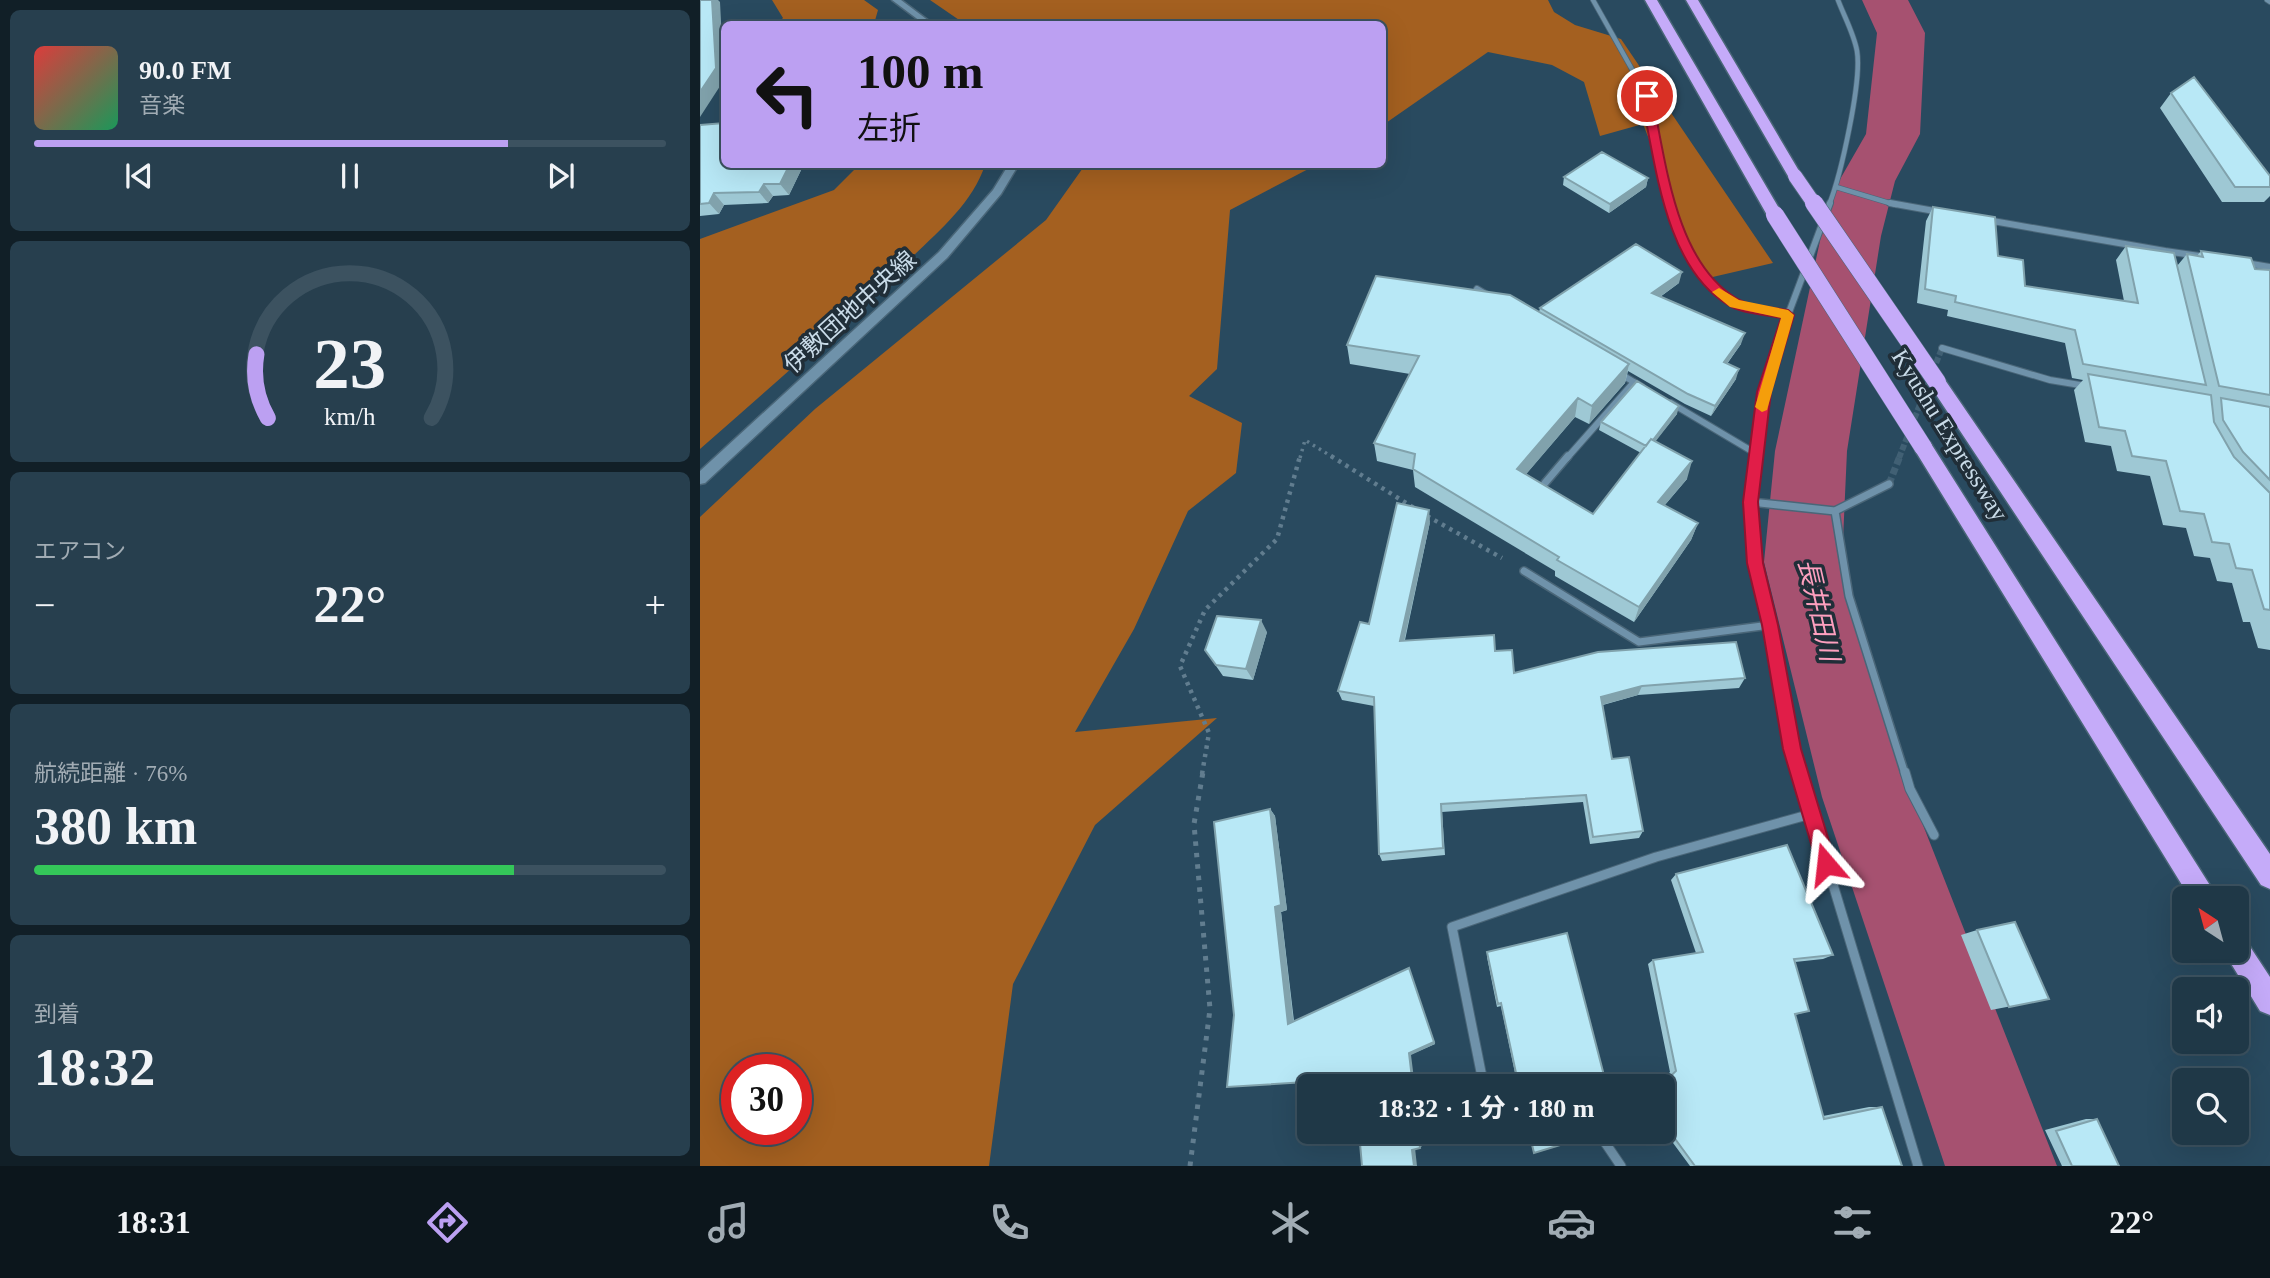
<!DOCTYPE html>
<html lang="ja">
<meta charset="utf-8">
<style>
:root{--surface:#1f3847;--page:#273f4e;--text:#f1f3f6;--muted:#a1acb4;--line:#3c5260;--accent:#bca0f2}
body{margin:0;font-family:"Times New Roman","Noto Sans JP",serif;background:var(--page);color:var(--text);height:100vh;display:flex;flex-direction:column;font-size:26px;white-space:nowrap}
*{box-sizing:border-box;margin:0}
p{font-size:23px;color:var(--muted)}
.icon{flex:none;width:38px;height:38px;fill:none;stroke:currentColor;stroke-width:2;stroke-linecap:round;stroke-linejoin:round}
.map{position:relative;flex:1;overflow:hidden}
.sheet{display:flex;flex-direction:column;gap:10px;padding:10px;background:#111f27;width:700px}
.sheet>*{flex:none}
.hud{position:absolute;left:21px;top:21px;width:665px;height:147px;border-radius:10px;box-shadow:0 7px 28px #0002,0 0 0 2px var(--line);background:#bca0f2;color:#111;overflow:hidden}
.needle{width:46px;rotate:324deg}
.buttons{position:absolute;left:1472px;top:886px;display:grid;gap:14px}
.buttons a{display:grid;place-items:center;width:77px;height:77px;border-radius:10px;background:var(--surface);box-shadow:0 7px 28px #0002,0 0 0 2px var(--line);font-size:35px}
.speed{position:absolute;left:21px;top:1054px;display:flex;gap:14px;font-size:35px;font-weight:700;text-align:center}
.speed>*{display:grid;place-content:center;width:91px;height:91px;border-radius:50%;background:var(--surface);box-shadow:0 7px 28px #0002,0 0 0 2px var(--line);line-height:1}
.speed .limit{border:10px solid #d22;background:#fff;color:#111}
.pin{position:absolute;display:grid;place-items:center;width:60px;height:60px;color:#fff;margin:-30px;border:4px solid #fff;border-radius:50%;box-shadow:0 2px 7px #0007}
.me{position:absolute;width:77px;margin:-38px;rotate:343deg;stroke-linejoin:round;filter:drop-shadow(0 0 5px #0008)}
.turn{display:flex;align-items:center;gap:24px;height:147px;padding:0 21px;font-size:32px}
.turn .icon{width:91px;height:91px;stroke-width:2.5}
.turn b{display:block;font-size:49px;line-height:60px}
.big{font-size:52px;font-weight:700;line-height:1.1}
.sheet .widget{flex:1;display:flex;flex-direction:column;justify-content:center;gap:10px;min-width:0;padding:0 24px;border-radius:10px;background:var(--page)}
.sheet .dial{align-items:center;gap:0}
.dial svg{height:182px;overflow:visible;fill:none;stroke:var(--line);stroke-width:7;stroke-linecap:round;text-anchor:middle}
.dial text{fill:var(--text);stroke:none}
.song{display:flex;align-items:center;gap:21px}
.cover{width:84px;height:84px;border-radius:10px;background:linear-gradient(135deg,hsl(0 70% 55%),hsl(150 70% 35%))}
.played{height:7px;border-radius:4px;background:linear-gradient(90deg,var(--accent) 75%,var(--line) 75%)}
.keys{display:flex;justify-content:space-around;direction:ltr}
.heat{display:flex;justify-content:space-between;align-items:center;font-size:38px;direction:ltr}
.charge{height:10px;border-radius:5px;background:linear-gradient(90deg,#34c759 76%,var(--line) 0)}
.trip{position:absolute;left:597px;top:1074px;width:378px;height:70px;border-radius:10px;background:var(--surface);box-shadow:0 7px 28px #0002,0 0 0 2px var(--line);font-weight:700;line-height:70px;text-align:center}
.tabs{display:flex;height:112px;justify-content:space-around;align-items:center;background:#0c161c;color:var(--muted)}
.tabs .icon{width:49px;height:49px}
.tabs .selected{color:var(--accent)}
.tabs b{font-size:32px;color:var(--text)}
main{display:flex;flex:1;min-height:0}
.map>svg:first-child{display:block}
</style>
<main>
<section class="sheet">
<div class="widget">
<div class="song"><i class="cover"></i><div><b>90.0 FM</b><p>音楽</p></div></div>
<div class="played"></div>
<div class="keys"><svg class="icon" aria-label="previous" viewBox="0 0 24 24"><path d="M18 5L8 12l10 7zM5 5v14"/></svg><svg class="icon" aria-label="pause" viewBox="0 0 24 24"><path d="M8 5v14M16 5v14"/></svg><svg class="icon" aria-label="next" viewBox="0 0 24 24"><path d="M6 5l10 7-10 7zM19 5v14"/></svg></div>
</div>
<div class="widget dial"><svg viewBox="0 0 100 80">
<path d="M14 69A42 42 0 1 1 86 69"/>
<path d="M14 69A42 42 0 0 1 9 41" stroke="#bca0f2"/>
<text x="50" y="56" font-size="32" font-weight="700">23</text>
<text x="50" y="72" font-size="11">km/h</text>
</svg></div>
<div class="widget"><p>エアコン</p>
<div class="heat"><a>−</a><b class="big">22°</b><a>+</a></div>
</div>
<div class="widget"><p>航続距離 · 76%</p><b class="big">380 km</b><div class="charge"></div></div>
<div class="widget"><p>到着</p><b class="big">18:32</b></div>
</section>
<div class="map">
<svg width="1570" height="1166" viewBox="0 0 1570 1166">
<rect width="100%" height="100%" fill="#294a5f"/>
<path fill="#a46020" fill-rule="evenodd" d="M72,0H164L178,10L174,24H77L83,18Z
M230,0H848L854,12L875,25L921,39L1073,263L1004,279L943,124L900,136L884,82L852,65L788,52L683,125L682,24H530L520,21L511,24H265Z
M159,165H285C272,205 235,234 206,263C139,328 69,388 0,449V239L134,190Z
M385,165H616L530,210L517,369L489,396L542,423L536,473L488,511L434,629L375,732L517,718L395,825L313,984L289,1166H0V517L115,409L346,220ZM37,1069H96V1129H37Z"/>
<g fill="none" stroke-linecap="round" stroke-linejoin="round">
<path fill="#a65170" fill-rule="evenodd" d="M1162,0H1208L1225,33L1220,134L1195,181L1181,236L1147,451L1142,562L1212,797L1357,1166H1245L1122,797L1064,562L1075,451L1121,236L1139,181L1166,134L1177,33Z"/>
<path stroke="#416074" stroke-width="6" stroke-dasharray="6 2.5" stroke-linecap="butt" d="M1199,458L1242,348"/>
<path stroke="#416074" stroke-width="7" stroke-dasharray="7 3.5" stroke-linecap="butt" d="M1189,484L1200,456"/>
<defs>
<path id="street-far3" d="M893,0L947,96L971,205
M1567,0L1570,2
M1136,187L1196,205
M1129,205C1141,175 1162,81 1157,51C1154,34 1144,16 1138,0"/>
<path id="street-far2" d="M970,203C982,240 996,283 1034,303C1049,311 1072,312 1088,315
M1190,203L1240,212
M1287,220L1465,251L1468,260
M1465,251L1506,257
M1546,263L1570,267
M777,289L789,296
M1242,348L1350,380L1386,386
M919,373L942,387
M971,403L1055,453
M867,458L934,382
M1056,458L1064,392L1088,315L1130,203"/>
<path id="street-far1" d="M1056,456L1051,502L1055,563L1070,625L1092,749L1100,774
M845,483L868,456
M1051,502L1135,511
M1135,511L1149,596L1205,774
M1135,511L1189,484
M824,571L939,642L1070,625"/>
<path id="street" d="M1099,772L1218,1166
M1205,772L1210,789L1234,835
M784,1087L752,927L956,857L1111,814
M904,1141L921,1166"/>
<path id="secondary" d="M192,0H201L233,24H224Z
M309,164H319L301,194L247,258L5,483L0,484V471L239,252L293,190Z"/>
<path id="highway" d="M945,0H957L1083,215L1080,218L1075,220L1067,215Z
M986,0H998L1102,176L1100,179H1090L1088,176Z
M1237,375L1243,377L1570,854V889L1561,885L1231,387L1228,382L1231,377Z
M1223,440L1230,442L1518,898H1490L1216,452L1214,447L1216,442Z
M1536,935L1545,939L1570,977V1015L1560,1011L1527,957L1524,950H1536Z"/>
</defs>
<use href="#street-far3" stroke="#4a6678" stroke-width="6"/>
<use href="#street-far2" stroke="#4a6678" stroke-width="8"/>
<use href="#street-far1" stroke="#4a6678" stroke-width="10"/>
<use href="#street" stroke="#4a6678" stroke-width="11"/>
<use href="#secondary" stroke="#4a6678" stroke-width="3"/>
<use href="#highway" stroke="#4a6678" stroke-width="3"/>
<path stroke="#617d8f" stroke-width="3.5" stroke-dasharray="2.5 4.5" stroke-linecap="butt" d="M600,458L605,440L634,458"/>
<path stroke="#617d8f" stroke-width="4.5" stroke-dasharray="3.5 5" stroke-linecap="butt" d="M631,456L714,508
M727,516L802,558
M502,774L509,733L480,666L505,610L577,539L600,456"/>
<path stroke="#617d8f" stroke-width="5" stroke-dasharray="4.5 7" stroke-linecap="butt" d="M490,1166L510,1009L494,824L503,772"/>
<use href="#street-far3" stroke="#6f92aa" stroke-width="4.5"/>
<use href="#street-far2" stroke="#6f92aa" stroke-width="6"/>
<use href="#street-far1" stroke="#6f92aa" stroke-width="7"/>
<use href="#street" stroke="#6f92aa" stroke-width="9"/>
<use href="#secondary" fill="#6f92aa" fill-rule="evenodd"/>
<use href="#highway" fill="#c5abf9" fill-rule="evenodd"/>
<defs>
<path id="highway-bridge-far1" d="M1095,176L1115,205"/>
<path id="highway-bridge" d="M1114,203L1237,382
M1075,215L1223,447"/>
</defs>
<use href="#highway-bridge-far1" stroke="#4a6678" stroke-width="16" stroke-linecap="butt"/>
<use href="#highway-bridge" stroke="#4a6678" stroke-width="19" stroke-linecap="butt"/>
<use href="#highway-bridge-far1" stroke="#c5abf9" stroke-width="14"/>
<use href="#highway-bridge" stroke="#c5abf9" stroke-width="18"/>
</g>
<path fill="#9ec8d4" d="M1471,93L1570,176V196L1564,202H1522L1460,108Z
M0,125L24,164H104L89,195L73,196L68,203L24,205L19,214L0,216Z
M864,177L948,178L946,187L909,213L863,185Z
M1233,207L1298,256L1325,286L1424,301L1416,260L1426,246L1477,266L1487,254L1497,256L1501,251L1555,269L1570,270V650L1558,648L1550,622H1543L1532,583L1517,581L1510,558L1494,556L1486,528L1463,525L1450,476L1417,471L1411,446L1385,442L1374,390L1383,380L1372,378L1365,343L1247,316L1248,310L1217,303L1226,221Z
M979,283L960,297L1041,344L1027,364L1036,379L1011,416L985,404L928,371L925,383L889,424L875,417L826,474L893,514L941,453L899,430L901,422L977,414L955,441L987,479L964,506L998,523L991,540L934,622L855,576V571L715,487L713,470L677,461L674,443L710,374L650,364L647,345L839,312L840,308Z
M730,522L705,640L795,651L814,673L1045,678L1039,688L938,695L903,705L912,759L943,831L939,838L890,844L883,802L742,812L745,855L682,861L679,854L674,706L642,700L638,691L669,624Z
M567,632L553,680L523,676L505,650Z
M570,809L575,816L587,910L581,912L594,1021L709,968L735,1044L654,1079L527,1087L534,1015Z
M976,874L1133,955L1123,959L1095,962L1109,1011L1095,1015L1123,1116L1169,1107H1182L1202,1166H990L962,1128V1087H954L970,1072L948,964L953,960L996,953L971,880Z
M1277,930L1349,999L1291,1010L1261,935Z
M787,952L907,1087H818L801,1006L797,1007L787,957Z
M1386,1119H1397L1419,1166H1362L1345,1130Z"/>
<path fill="#81a2ac" d="M12,0H18L20,2L24,80L0,117V92Z
M90,164H104L89,195L80,184Z
M948,178L946,187L909,213L910,204Z
M64,184L73,196L68,203L59,192Z
M14,193L24,205L19,214L9,203Z
M982,272L979,283L950,304L952,293Z
M1045,333L1041,344L1020,373L1024,362Z
M929,364L925,383L889,424L892,406Z
M1039,369L1036,379L1011,416L1015,406Z
M878,398L875,417L816,486L817,469Z
M979,406L977,414L945,455L947,447Z
M992,461L987,479L953,519L958,502Z
M729,510L730,522L702,651L700,641Z
M998,523L991,540L934,622L939,607Z
M561,620L567,632L553,680L546,669Z
M942,686L938,695L898,706L901,697Z
M570,809L575,816L587,910L581,912L594,1026L588,1024L575,907Z
M709,968L735,1044L711,1055L715,1087H713L709,1053Z
M718,1132H721L722,1146L720,1148Z
M715,1148L717,1166H714L712,1150Z"/>
<path fill="#b8e8f6" stroke="#81a2ac" stroke-width="2" d="M0,0H12L16,68L0,92Z
M1494,77L1570,176V187H1535L1471,93Z
M24,123V164H90L80,184H64L59,192L14,193L9,203L0,204V125Z
M902,152L948,178L910,204L864,177Z
M1233,207L1295,217L1298,256L1323,260L1325,286L1438,303L1426,246L1474,253L1506,385L1383,364L1375,330L1255,302L1256,296L1225,289Z
M936,244L982,272L952,293L1045,333L1024,362L1039,369L1015,406L988,394L840,308Z
M1501,251L1551,258L1555,269L1570,270V395L1519,386L1487,254L1503,257Z
M676,276L810,295L929,364L892,406L878,398L817,469L893,514L951,439L992,461L958,502L998,523L939,607L857,560L859,557L713,469L715,454L674,443L719,356L647,345Z
M1388,374L1511,395L1514,422L1534,457L1570,493V610L1564,609L1552,570L1536,568L1529,544L1512,542L1504,514L1480,511L1466,461L1432,456L1425,431L1399,427Z
M937,381L979,406L953,440L951,439L946,446L901,422Z
M1521,398L1570,407V480L1543,452L1523,420Z
M697,503L729,510L700,641L794,635L795,651L812,650L814,673L898,652L1036,642L1045,678L942,686L901,697L912,759L929,757L943,831L893,837L886,795L741,804L743,848L679,854L674,697L638,691L660,622L669,624Z
M517,616L561,620L546,669L516,665L505,650Z
M570,809L581,905L575,907L588,1024L709,968L734,1042L709,1053L713,1087H655L654,1079L527,1087L534,1015L514,822Z
M1087,845L1133,955L1094,959L1109,1011L1095,1014L1124,1119L1182,1107L1202,1166H995L962,1121V1087H959L976,1071L953,960L1003,952L976,874Z
M1315,922L1349,999L1309,1007L1277,930Z
M867,933L907,1087H819L801,1003L798,1004L787,952Z
M1397,1119L1419,1166H1372L1356,1131Z
M659,1132H718L720,1148L712,1150L714,1166H662Z
M829,1132H868L870,1142L834,1153Z"/>
<path fill="#e11d48" stroke="#92132f" stroke-width="2" d="M947,93L952,96C966,161 975,261 1036,298C1049,306 1072,307 1088,310L1094,315L1071,392L1058,502L1063,563L1078,625L1101,749L1136,864L1133,871L1126,874L1119,871L1117,864L1083,749L1062,625L1047,563L1043,502L1057,392L1081,318C1065,314 1042,314 1028,305C964,266 956,164 941,96Z"/>
<path fill="#f59e0b" d="M1019,288L1039,300L1088,310L1094,315L1067,410L1062,412L1055,407L1081,318L1030,307L1012,292Z"/>
<g text-anchor="middle" stroke-width="7" stroke-linejoin="round" paint-order="stroke">
<g font-size="24" fill="#c9dbe8" stroke="#202e38">
<text transform="translate(150 312) rotate(-42)" y="8">伊敷団地中央線</text>
<text transform="translate(1250 435) rotate(58)" y="8">Kyushu Expressway</text>
</g>
<g font-size="26" font-style="italic" fill="#fea0bf" stroke="#202e38">
<text transform="translate(1119 610) rotate(77)" y="9">長井田川</text>
</g>
</g>
</svg>
<div class="buttons">
<a><svg class="needle" viewBox="-14 -14 28 28"><path d="M0-13l5 13h-10z" fill="#e53935"/><path d="M0 13l5-13h-10z" fill="#a1acb4"/></svg></a>
<a><svg class="icon" aria-label="sound" viewBox="0 0 24 24"><path d="M4 9h4l5-4v14l-5-4H4zM17 9q2 3 0 6"/></svg></a>
<a><svg class="icon" aria-label="search" viewBox="0 0 24 24"><circle cx="10" cy="10" r="6"/><path d="M15 15l6 6"/></svg></a>
</div>
<div class="speed"><div class="limit">30</div></div>
<div class="pin" style="left:947px;top:96px;background:#d93025"><svg class="icon" aria-label="arrive" viewBox="0 0 24 24"><path d="M6 21V4h12l-3 4 3 4H6"/></svg></div>
<svg class="me" style="left:1126px;top:864px" viewBox="-20 -20 40 40"><path d="M0-17L14 15 0 8-14 15z" fill="#e11d48" stroke="#fff" stroke-width="4"/></svg>
<div class="trip">18:32 · 1 分 · 180 m</div>
<div class="hud">
<div class="turn"><svg class="icon" aria-label="left" viewBox="0 0 24 24"><path d="M17 20v-9H6M10 6l-5 5 5 5"/></svg><div><b>100 m</b>左折</div></div>
</div>
</div>
</main>
<nav class="tabs">
<b>18:31</b>
<svg class="icon selected" aria-label="directions" viewBox="0 0 24 24"><path d="M12 3l9 9-9 9-9-9zM9 14v-3h6M13 9l2 2-2 2"/></svg>
<svg class="icon" aria-label="music" viewBox="0 0 24 24"><path d="M9 18V5l10-2v13"/><circle cx="6" cy="18" r="3"/><circle cx="16" cy="16" r="3"/></svg>
<svg class="icon" aria-label="phone" viewBox="0 0 24 24"><path d="M5 4h4l2 5-3 2q2 4 5 5l2-3 5 2v4C11 20 4 13 5 4z"/></svg>
<svg class="icon" aria-label="climate" viewBox="0 0 24 24"><path d="M12 3v18M4 7l16 10M4 17L20 7"/></svg>
<svg class="icon" aria-label="car" viewBox="0 0 24 24"><path d="M5 17H2v-5l4-1 3-4h7l3 4 3 1v5h-3M9 17h6M6 11h13"/><circle cx="7" cy="17" r="2"/><circle cx="17" cy="17" r="2"/></svg>
<svg class="icon" aria-label="filters" viewBox="0 0 24 24"><path d="M4 7h16M4 17h16"/><circle cx="9" cy="7" r="2"/><circle cx="15" cy="17" r="2"/></svg>
<b>22°</b>
</nav>
